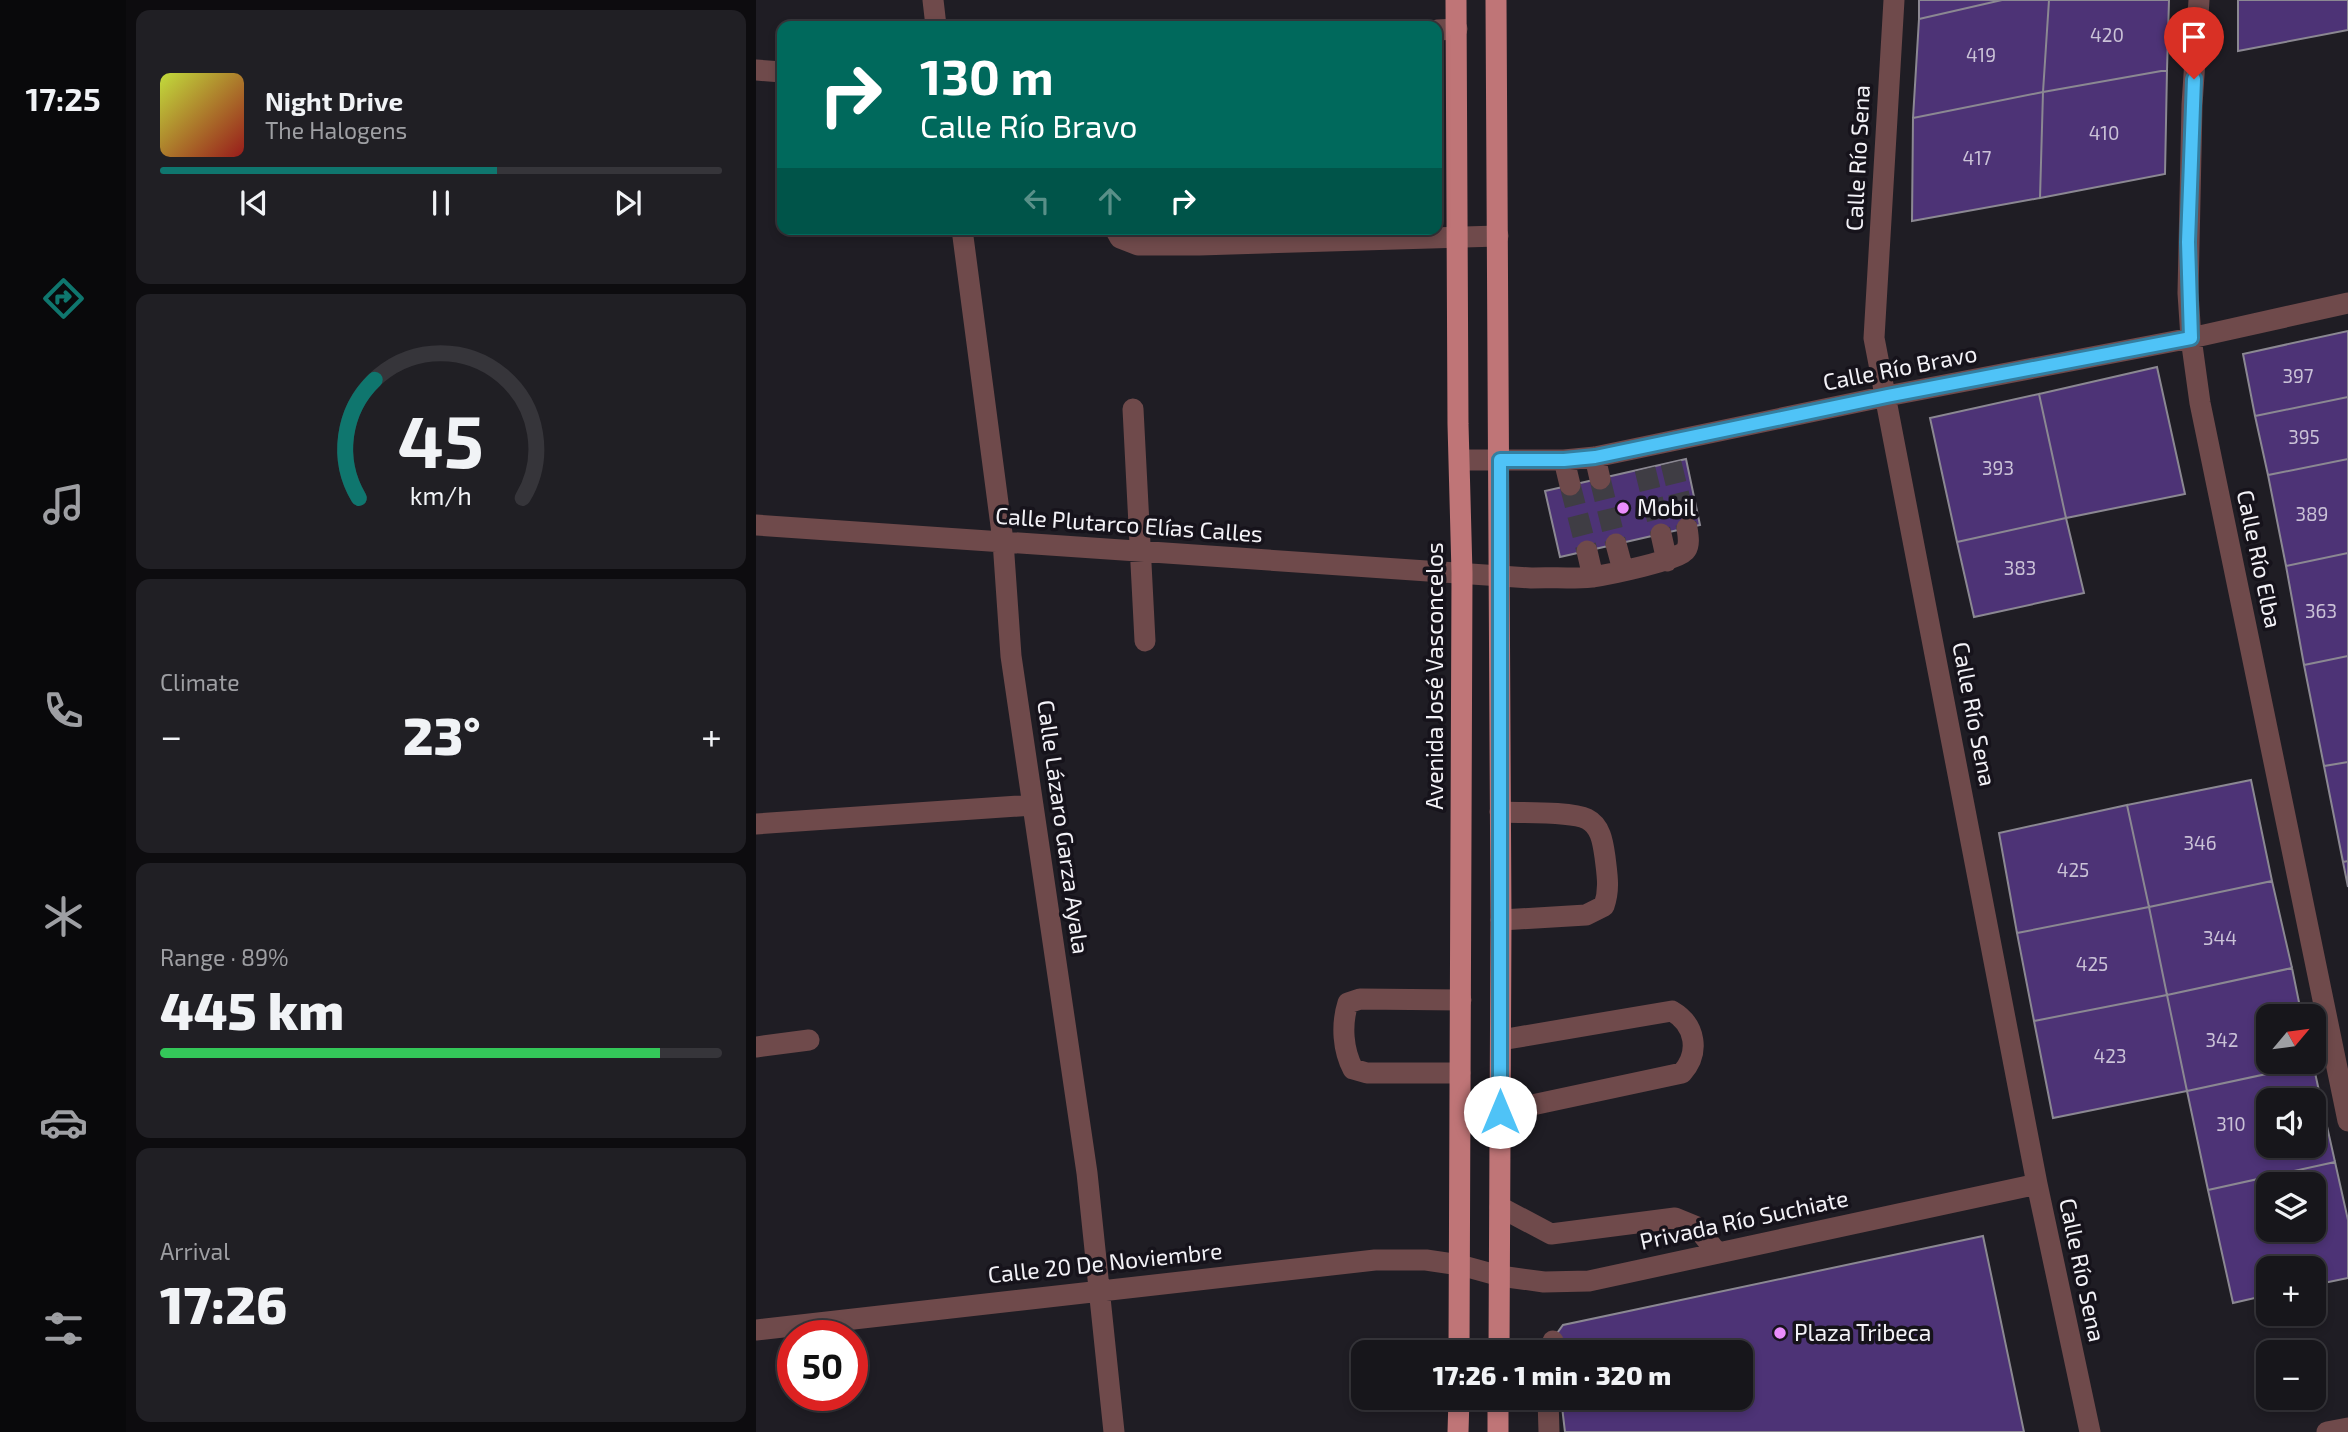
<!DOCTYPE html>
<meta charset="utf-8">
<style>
:root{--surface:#17161b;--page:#201f24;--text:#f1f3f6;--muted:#9e9fa3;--line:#36353a;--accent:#0f766e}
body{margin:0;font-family:"Exo 2",sans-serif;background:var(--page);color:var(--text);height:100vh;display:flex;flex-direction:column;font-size:26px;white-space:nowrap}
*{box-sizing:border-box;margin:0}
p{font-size:23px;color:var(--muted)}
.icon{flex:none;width:38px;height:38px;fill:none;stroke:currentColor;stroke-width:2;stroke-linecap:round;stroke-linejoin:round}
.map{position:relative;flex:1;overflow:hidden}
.panel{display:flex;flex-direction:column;gap:10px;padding:10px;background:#0d0c0f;width:630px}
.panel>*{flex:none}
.banner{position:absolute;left:21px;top:21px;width:665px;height:214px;border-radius:14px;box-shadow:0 4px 10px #0003,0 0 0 2px var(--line);background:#00695c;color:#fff;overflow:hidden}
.needle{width:46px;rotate:61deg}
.buttons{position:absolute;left:1500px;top:1004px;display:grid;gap:14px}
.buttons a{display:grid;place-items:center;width:70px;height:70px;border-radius:14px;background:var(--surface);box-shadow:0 4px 10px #0003,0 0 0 2px var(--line);font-size:35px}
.speed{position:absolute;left:21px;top:1320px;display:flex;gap:14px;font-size:35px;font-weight:700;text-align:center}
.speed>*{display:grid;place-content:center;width:91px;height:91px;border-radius:50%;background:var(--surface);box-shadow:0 4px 10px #0003,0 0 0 2px var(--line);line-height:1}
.speed .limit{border:10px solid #d22;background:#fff;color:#111}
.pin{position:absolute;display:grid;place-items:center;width:60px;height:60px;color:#fff;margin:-72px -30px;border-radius:50% 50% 50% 0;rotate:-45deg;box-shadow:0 0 7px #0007}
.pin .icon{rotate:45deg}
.me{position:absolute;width:77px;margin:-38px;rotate:0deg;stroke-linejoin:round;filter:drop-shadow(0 0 5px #0008)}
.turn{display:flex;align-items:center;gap:24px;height:147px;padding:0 28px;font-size:32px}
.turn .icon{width:91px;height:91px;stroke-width:2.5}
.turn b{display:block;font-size:49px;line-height:60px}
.lanes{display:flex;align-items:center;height:66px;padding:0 28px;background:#0003;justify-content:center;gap:35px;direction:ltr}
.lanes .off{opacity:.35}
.big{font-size:52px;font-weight:800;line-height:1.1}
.panel .widget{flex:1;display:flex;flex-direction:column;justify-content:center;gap:10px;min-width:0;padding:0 24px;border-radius:14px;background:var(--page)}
.panel .dial{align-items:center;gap:0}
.dial svg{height:182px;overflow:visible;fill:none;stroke:var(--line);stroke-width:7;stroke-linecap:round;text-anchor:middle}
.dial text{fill:var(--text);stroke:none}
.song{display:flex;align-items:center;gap:21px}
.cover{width:84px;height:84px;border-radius:10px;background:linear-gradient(135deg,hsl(70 70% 55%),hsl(0 70% 35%))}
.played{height:7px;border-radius:4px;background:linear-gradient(90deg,var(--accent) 60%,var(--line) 60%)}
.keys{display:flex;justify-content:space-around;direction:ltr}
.heat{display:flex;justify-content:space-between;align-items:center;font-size:38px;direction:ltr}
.charge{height:10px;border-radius:5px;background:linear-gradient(90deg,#34c759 89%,var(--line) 0)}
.trip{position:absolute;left:595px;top:1340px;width:402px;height:70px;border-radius:14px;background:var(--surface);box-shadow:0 4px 10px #0003,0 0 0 2px var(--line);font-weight:800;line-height:70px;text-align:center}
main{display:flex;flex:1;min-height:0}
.tab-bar{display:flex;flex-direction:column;width:126px;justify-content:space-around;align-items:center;background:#09090b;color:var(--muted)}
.tab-bar .icon{width:49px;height:49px}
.tab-bar .on{color:var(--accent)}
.tab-bar b{font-size:32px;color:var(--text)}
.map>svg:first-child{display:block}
</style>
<main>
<nav class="tab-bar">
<b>17:25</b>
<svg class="icon on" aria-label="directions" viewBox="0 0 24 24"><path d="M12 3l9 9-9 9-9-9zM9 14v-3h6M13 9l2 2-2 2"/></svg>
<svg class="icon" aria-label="music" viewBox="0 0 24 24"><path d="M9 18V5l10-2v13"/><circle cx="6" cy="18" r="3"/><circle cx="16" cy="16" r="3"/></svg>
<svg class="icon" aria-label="phone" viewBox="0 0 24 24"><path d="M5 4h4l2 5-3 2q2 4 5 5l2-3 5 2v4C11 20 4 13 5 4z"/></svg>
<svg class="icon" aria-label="climate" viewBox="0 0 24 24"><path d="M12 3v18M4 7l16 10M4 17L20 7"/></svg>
<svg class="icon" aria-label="car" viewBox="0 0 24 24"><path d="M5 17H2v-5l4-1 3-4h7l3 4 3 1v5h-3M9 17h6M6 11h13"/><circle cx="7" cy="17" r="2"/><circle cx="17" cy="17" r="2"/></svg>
<svg class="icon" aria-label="filters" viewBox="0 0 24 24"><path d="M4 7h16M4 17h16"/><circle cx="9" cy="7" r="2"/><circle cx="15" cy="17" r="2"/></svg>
</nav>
<section class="panel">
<div class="widget">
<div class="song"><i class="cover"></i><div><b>Night Drive</b><p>The Halogens</p></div></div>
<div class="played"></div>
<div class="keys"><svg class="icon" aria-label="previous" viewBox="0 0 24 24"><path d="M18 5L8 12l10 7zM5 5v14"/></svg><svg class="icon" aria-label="pause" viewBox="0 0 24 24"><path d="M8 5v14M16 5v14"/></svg><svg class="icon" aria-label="next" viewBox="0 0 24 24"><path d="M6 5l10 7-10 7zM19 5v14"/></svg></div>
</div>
<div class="widget dial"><svg viewBox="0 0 100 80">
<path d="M14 69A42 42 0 1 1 86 69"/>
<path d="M14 69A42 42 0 0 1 21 17" stroke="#0f766e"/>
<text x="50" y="56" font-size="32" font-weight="700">45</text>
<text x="50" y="72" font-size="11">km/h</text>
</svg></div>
<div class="widget"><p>Climate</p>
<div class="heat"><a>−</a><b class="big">23°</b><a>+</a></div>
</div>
<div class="widget"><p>Range · 89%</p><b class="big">445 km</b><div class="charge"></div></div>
<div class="widget"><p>Arrival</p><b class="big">17:26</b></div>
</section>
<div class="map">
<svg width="1592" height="1432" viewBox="0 0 1592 1432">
<rect width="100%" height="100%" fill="#1f1d24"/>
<path fill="#4d3376" stroke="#8b8892" stroke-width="2" fill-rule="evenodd" d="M1163,0H1246L1163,19Z
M1246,0H1293L1287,92L1157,118L1163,19Z
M1293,0H1413L1411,70L1287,92Z
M1482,0H1592V30L1482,51Z
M1411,70L1409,174L1284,198L1287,92Z
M1287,92L1284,198L1156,221L1157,118Z
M1592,331V397L1499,416L1487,354Z
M1401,367L1429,494L1310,518L1283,394Z
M1283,394L1310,518L1201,542L1174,418Z
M1592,397V459L1512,475L1499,416Z
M930,459L944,525L804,557L789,491Z
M1592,459V553L1530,566L1512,475Z
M1310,518L1328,593L1218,617L1201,542Z
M1592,553V656L1548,665L1530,566Z
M1592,656V762L1568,766L1548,665Z
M1592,762V861L1587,862L1568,766Z
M1495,780L1516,881L1393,907L1371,805Z
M1371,805L1393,907L1261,933L1243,833Z
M1592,861V887L1587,862Z
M1516,881L1536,968L1411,995L1393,907Z
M1393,907L1411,995L1278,1021L1261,933Z
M1536,968L1546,1017H1512V1062L1557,1064L1431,1091L1411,995Z
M1411,995L1431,1091L1297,1118L1278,1021Z
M1557,1064L1579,1162L1452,1190L1431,1091ZM1512,1101H1558V1146H1512Z
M1579,1162L1592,1220V1278L1558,1285V1269H1512V1295L1477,1303L1452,1190ZM1512,1185H1558V1230H1512Z
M1227,1236L1268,1432H809L805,1398H985V1353H800L799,1336L807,1325Z"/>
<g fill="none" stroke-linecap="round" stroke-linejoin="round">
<path stroke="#3f3d44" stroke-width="21" stroke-dasharray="21 10" stroke-linecap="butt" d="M915,463L931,528
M889,469L905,534
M844,479L860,544
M814,485L831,551"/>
<path stroke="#6f4a4b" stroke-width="21" d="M177,0L180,26
M1138,0L1118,338L1281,1184L1334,1432
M1443,0L1436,105L1432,293L1435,338L1444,403L1592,1121
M681,30L701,29
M0,70L26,72
M206,229L247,541L255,656L331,1173L358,1432
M359,229L364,238L382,245H443L742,236
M377,409L389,641
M839,457L844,479
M704,460H808L839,457L1131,396L1435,338L1592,303
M808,460L814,485
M0,525L775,578C795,577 816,579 836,577C850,575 925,560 930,550C934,544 932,535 931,528
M905,534L911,561
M860,544L867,570
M831,551L837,577
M744,812C764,813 815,811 831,819C845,826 847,843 849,857C851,874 854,889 848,906L830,915L745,920
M0,824L277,805
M0,1047L53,1040
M704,1073H611L597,1069C587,1050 585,1025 592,1003L604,999L705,1000
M744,1112L926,1073C944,1053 940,1025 916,1011L745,1040
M744,1207L795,1234L919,1218L941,1227L961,1253
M0,1330L619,1260H670L704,1265L744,1276L788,1282L833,1281L1281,1184
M793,1353L797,1341
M792,1398L793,1432
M1571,1432L1592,1428"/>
<path stroke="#bf7577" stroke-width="21" d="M700,0L702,424L706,573L703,1353
M740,0L745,920L743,1353
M702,1432L703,1398
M742,1432V1398"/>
</g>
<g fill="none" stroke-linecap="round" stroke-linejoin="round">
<defs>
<path id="route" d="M744,1112V460H808L839,457L1131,396L1435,338L1432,242L1438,79"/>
</defs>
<use href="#route" stroke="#337fa1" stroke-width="18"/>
<use href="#route" stroke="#4fc3f7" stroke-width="12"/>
</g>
<g fill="#ea8dfd" stroke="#16131b" stroke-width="2.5">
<circle cx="867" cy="508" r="7"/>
<circle cx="1024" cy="1333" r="7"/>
</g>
<g text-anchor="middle" stroke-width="7" stroke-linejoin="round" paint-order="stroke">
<g font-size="19" fill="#cac2d7">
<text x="1351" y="42">420</text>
<text x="1225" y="62">419</text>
<text x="1348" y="140">410</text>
<text x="1221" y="165">417</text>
<text x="1542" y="383">397</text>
<text x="1548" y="444">395</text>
<text x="1242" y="475">393</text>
<text x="1556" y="521">389</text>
<text x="1264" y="575">383</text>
<text x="1565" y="618">363</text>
<text x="1444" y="850">346</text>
<text x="1317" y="877">425</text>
<text x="1464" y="945">344</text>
<text x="1336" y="971">425</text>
<text x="1466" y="1047">342</text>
<text x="1354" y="1063">423</text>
<text x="1475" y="1131">310</text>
</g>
<g font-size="23" fill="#f3f2f7" stroke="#16131b">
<text transform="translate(1102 158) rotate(-87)" y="8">Calle Río Sena</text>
<text transform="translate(1144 368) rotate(-11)" y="8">Calle Río Bravo</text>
<text transform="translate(373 525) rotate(4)" y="8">Calle Plutarco Elías Calles</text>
<text transform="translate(1503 559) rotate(78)" y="8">Calle Río Elba</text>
<text transform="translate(679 676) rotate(-90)" y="8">Avenida José Vasconcelos</text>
<text transform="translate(1218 714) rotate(79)" y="8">Calle Río Sena</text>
<text transform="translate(307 827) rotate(82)" y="8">Calle Lázaro Garza Ayala</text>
<text transform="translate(988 1220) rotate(-12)" y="8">Privada Río Suchiate</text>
<text transform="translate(349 1263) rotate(-6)" y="8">Calle 20 De Noviembre</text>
<text transform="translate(1326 1270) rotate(78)" y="8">Calle Río Sena</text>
</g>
<g font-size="23" fill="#f3f2f7" stroke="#16131b" text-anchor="start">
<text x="881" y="516">Mobil</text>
<text x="1038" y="1341">Plaza Tribeca</text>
</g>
</g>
</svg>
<div class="buttons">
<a><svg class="needle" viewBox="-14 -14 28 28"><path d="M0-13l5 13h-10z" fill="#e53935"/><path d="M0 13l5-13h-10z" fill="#9e9fa3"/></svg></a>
<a><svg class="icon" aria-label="sound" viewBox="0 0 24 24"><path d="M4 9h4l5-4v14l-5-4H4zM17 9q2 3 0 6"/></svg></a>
<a><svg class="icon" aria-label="layers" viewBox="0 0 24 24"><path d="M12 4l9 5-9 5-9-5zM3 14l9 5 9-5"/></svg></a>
<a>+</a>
<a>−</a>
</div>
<div class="speed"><div class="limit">50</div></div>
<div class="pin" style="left:1438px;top:79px;background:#d93025"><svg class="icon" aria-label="arrive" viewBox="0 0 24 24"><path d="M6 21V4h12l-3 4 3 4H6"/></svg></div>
<svg class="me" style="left:744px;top:1112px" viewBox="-20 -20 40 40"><circle r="19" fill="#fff"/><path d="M0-13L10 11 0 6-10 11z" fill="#4fc3f7"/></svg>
<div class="trip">17:26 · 1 min · 320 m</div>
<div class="banner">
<div class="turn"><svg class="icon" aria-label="right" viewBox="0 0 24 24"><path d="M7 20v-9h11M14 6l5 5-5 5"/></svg><div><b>130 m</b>Calle Río Bravo</div></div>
<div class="lanes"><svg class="icon off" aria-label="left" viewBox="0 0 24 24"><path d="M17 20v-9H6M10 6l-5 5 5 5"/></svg><svg class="icon off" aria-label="ahead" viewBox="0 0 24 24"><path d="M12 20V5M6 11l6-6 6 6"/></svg><svg class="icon" aria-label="right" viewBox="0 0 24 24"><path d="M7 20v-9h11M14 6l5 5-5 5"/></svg></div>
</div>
</div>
</main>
